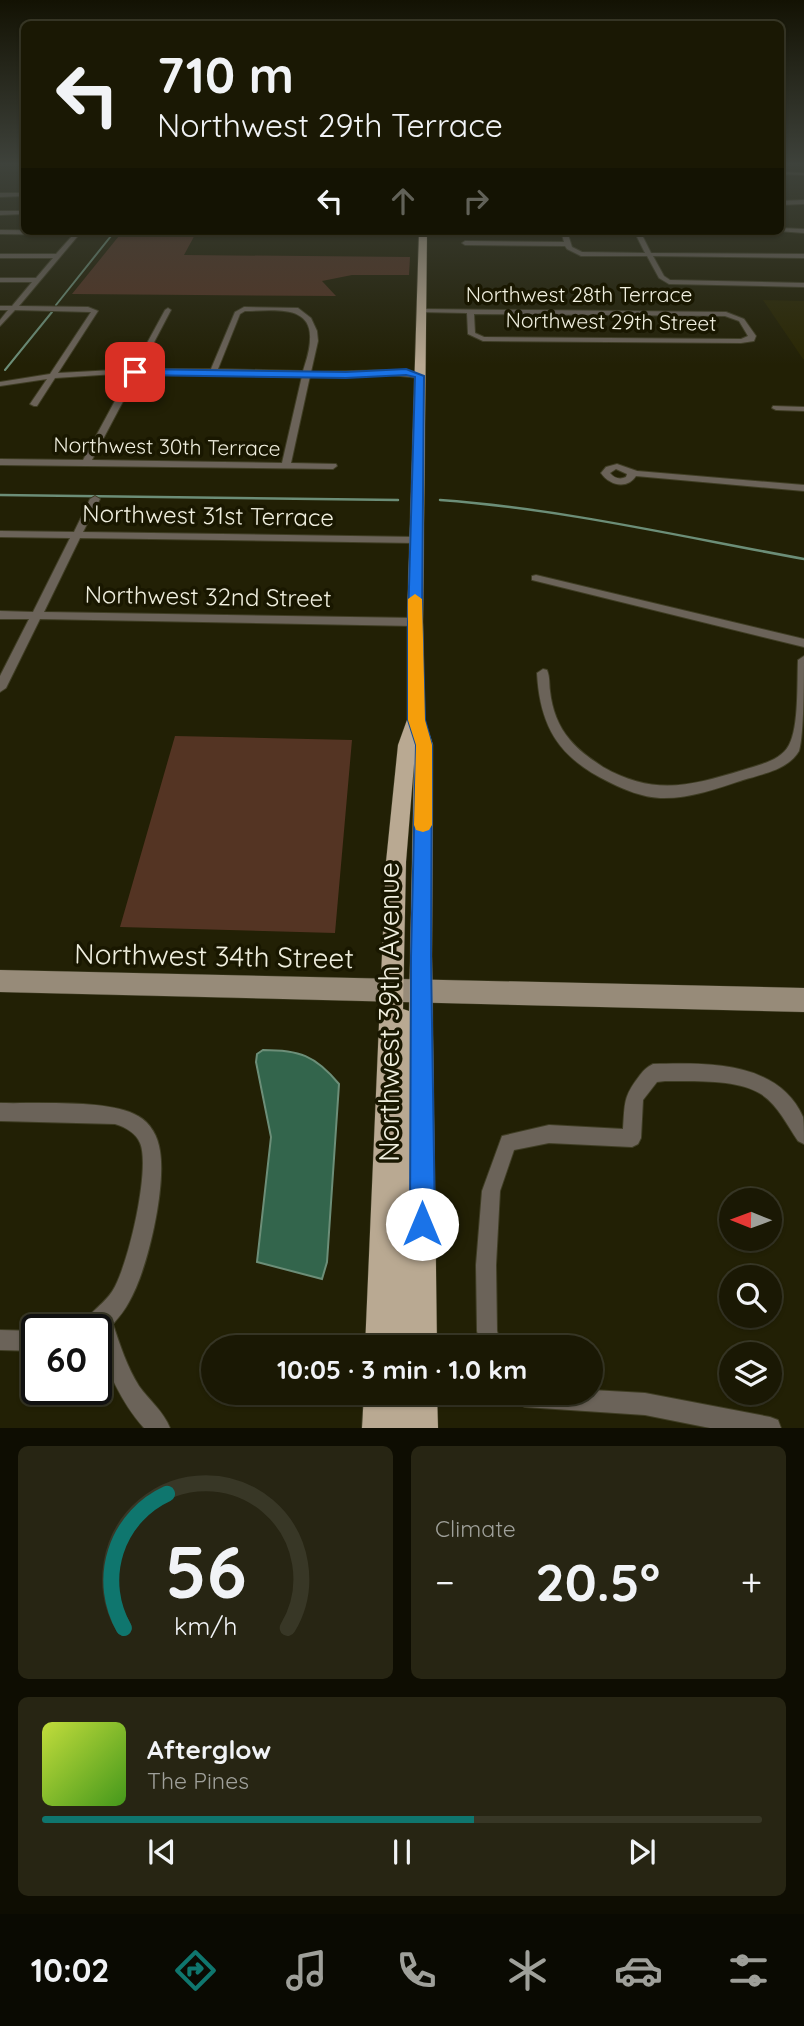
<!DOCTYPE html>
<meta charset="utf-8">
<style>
:root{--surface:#1a1804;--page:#272513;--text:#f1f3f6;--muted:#9fa09a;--line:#383726;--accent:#0f766e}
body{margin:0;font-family:Quicksand,sans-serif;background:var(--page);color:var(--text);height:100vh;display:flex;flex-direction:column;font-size:26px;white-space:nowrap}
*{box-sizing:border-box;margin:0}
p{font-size:23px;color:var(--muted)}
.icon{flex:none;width:38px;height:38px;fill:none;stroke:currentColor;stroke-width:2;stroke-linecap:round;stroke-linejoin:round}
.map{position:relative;height:1428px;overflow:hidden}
.panel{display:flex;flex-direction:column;gap:18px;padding:18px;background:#0e0d02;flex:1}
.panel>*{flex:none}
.hud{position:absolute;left:21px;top:21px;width:763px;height:214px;border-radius:10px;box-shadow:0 2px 5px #0004,0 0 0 2px var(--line);background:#1a1804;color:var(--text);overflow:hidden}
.needle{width:46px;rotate:271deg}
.buttons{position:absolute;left:719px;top:1188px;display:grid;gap:14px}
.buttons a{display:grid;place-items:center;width:63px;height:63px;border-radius:50%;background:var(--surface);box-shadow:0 2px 5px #0004,0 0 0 2px var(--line);font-size:35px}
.speed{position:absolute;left:21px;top:1314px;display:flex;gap:14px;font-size:35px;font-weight:700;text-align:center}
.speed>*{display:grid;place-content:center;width:91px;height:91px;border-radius:50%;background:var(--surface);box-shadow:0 2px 5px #0004,0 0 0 2px var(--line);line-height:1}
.speed .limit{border:4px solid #111;border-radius:10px;background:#fff;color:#111}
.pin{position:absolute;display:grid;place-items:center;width:60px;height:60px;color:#fff;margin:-30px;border-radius:14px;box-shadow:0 4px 10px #0006}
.me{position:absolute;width:77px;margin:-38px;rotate:0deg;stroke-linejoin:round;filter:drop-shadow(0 0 5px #0008)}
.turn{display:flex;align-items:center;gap:24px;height:147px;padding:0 21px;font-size:32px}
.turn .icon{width:91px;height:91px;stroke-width:2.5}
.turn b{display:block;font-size:49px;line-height:60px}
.lanes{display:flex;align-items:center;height:66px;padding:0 21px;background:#0003;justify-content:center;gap:35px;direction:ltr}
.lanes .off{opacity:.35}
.big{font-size:52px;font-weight:800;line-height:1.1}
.panel .card{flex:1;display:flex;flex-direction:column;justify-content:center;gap:10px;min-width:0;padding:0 24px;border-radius:10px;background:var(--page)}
.panel .dial{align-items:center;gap:0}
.dial svg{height:182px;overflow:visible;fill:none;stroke:var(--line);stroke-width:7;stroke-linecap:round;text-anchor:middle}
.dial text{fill:var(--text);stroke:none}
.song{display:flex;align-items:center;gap:21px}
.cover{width:84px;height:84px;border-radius:10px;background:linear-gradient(135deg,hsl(70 70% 55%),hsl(100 70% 35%))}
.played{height:7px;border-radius:4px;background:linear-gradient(90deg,var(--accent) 60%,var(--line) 60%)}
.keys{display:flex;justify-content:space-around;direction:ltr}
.heat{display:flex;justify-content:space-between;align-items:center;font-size:38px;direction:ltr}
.panel .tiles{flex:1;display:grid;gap:18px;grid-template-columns:1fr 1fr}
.card:last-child{grid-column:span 2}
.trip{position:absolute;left:201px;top:1335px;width:402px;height:70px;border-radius:35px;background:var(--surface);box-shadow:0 2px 5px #0004,0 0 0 2px var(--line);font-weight:800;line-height:70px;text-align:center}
.menu{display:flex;height:112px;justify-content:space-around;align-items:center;background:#0a0a02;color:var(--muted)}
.menu .icon{width:49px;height:49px}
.menu .current{color:var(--accent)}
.menu b{font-size:32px;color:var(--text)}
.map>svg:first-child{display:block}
</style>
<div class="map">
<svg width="804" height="1428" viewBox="0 0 804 1428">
<rect width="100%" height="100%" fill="#222005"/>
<path fill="#2a2703" d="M763,300L804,301V359H803Z"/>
<path fill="#543423" d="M123,231H197L184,255L410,257L409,275H352L322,281L336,296L72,294Z
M175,736L352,740L335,933L120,927Z"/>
<path fill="#33654c" stroke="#6c8e78" stroke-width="2" d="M263,1050C299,1050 315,1055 339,1084L327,1262L322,1279L257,1262L271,1137L256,1062L257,1054Z"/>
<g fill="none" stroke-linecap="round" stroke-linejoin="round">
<path stroke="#6c8e78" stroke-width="2" d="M56,305L115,231
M5,370L52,312"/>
<path stroke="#6c8e78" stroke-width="2.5" d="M0,495L398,500
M440,500C563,509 683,537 804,559"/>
<defs>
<path id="street" d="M780,172L804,173V175L780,174Z
M0,193H24V196L0,197Z
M804,200V204L780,205V201Z
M0,211H24V214L0,215Z
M780,228L804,229V233L778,231H780Z
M0,230L82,231L19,306L88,307L98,311L58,373L133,369L165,310L168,308L171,310L140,369H211L235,312L244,307L298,308L311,318L317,331L318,341L311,372L395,370L423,376L419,378L382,374L310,376L291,463L336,464L337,466L333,469L0,465V459L83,460L130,373L55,378L37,406H34L30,404L47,379L0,386V382L50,374L91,312L15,310L0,326V320L8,310H0V306H12L32,282H0V278H36L53,258H0V254H56L73,235L0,234ZM245,311C270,311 312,303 310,339C310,350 306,361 303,371L218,369L240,314ZM138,373L302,376L282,463L92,460Z
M561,231H567L572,247L582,252L645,253L635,233L643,231L641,233L651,253L804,254V258L653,256L664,276L670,280L804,283V287L669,284L659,278L647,256H581L567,249L565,246L465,245L462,243L465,241L564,242Z
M421,309L726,312L744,319L756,336L754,341L741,343L483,341L468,334L467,313L419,312V310ZM474,314L725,316L739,321L748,336L741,339L484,337L475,333Z
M773,406L804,407V411L776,410L772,408Z
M617,464L637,471L804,485V491L636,476C627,490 609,485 601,473L606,467ZM616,469L627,474L626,477C620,480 614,478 610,473Z
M95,496L100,499L83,532L416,537L421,540L416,543L80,538L44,612L415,618L420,622L415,626L40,619L6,688L0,692V676L29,619H0V611L33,612L70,538L0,537V531L74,532L90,499Z
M536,575L804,639V647L532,580V576Z
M804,656C804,678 804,735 799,751C788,770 762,774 743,780C716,789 689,799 660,798C642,797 625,790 609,782C559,758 540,727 537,673L543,669L547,670C550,677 549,684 550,691C552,709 558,726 570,740C579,751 591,759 603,767C654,796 690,786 743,770C758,765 781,761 789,745C799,727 797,682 798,660Z
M653,1064C705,1063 778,1060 803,1117C804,1124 804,1136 804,1144L798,1141C787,1125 778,1105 761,1094C738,1079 692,1081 665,1081L657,1082L643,1100L641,1138L638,1144L632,1147L549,1143L514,1150L500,1191L496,1265L497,1331L502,1348H481L477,1331L476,1265L482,1191L502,1136L549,1125L623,1129C625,1102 623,1097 640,1075C644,1070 647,1067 653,1064Z
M0,1103C35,1104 110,1099 138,1116C151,1123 158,1137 160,1151C166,1188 148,1269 129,1302C125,1310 119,1317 113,1324C120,1345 127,1367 139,1386C149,1400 164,1412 170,1428H144C120,1401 108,1371 96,1337V1330H79C85,1315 104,1305 113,1290C128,1266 151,1168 140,1143C136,1133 125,1127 115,1124L0,1121Z
M0,1330L37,1331V1351L0,1350Z
M592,1390L645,1393L770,1417L778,1420L781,1428H710L645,1415L525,1407L512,1401L509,1393H592Z"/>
<path id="secondary" d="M0,970L804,988V1012L0,992Z"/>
<path id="primary" d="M419,231H427L423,622L425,720L433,745L432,956L437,1348H365L386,862L398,745L407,720V622ZM414,764L409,1011L403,1009L406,862Z
M364,1393H437L438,1428H362Z"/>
</defs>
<use href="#street" stroke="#3f3d24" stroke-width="2"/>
<use href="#secondary" stroke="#3f3d24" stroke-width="1"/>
<use href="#primary" stroke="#3f3d24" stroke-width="1"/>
<use href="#street" fill="#6b6359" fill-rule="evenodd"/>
<use href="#secondary" fill="#978b79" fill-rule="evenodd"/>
<use href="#primary" fill="#b9a992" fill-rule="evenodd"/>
</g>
<linearGradient id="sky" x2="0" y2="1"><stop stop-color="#131203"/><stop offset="0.45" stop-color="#3e423b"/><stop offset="1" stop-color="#3e423b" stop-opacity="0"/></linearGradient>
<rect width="804" height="365" fill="url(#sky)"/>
<path fill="#1a73e8" stroke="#114b97" stroke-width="2" d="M406,369L424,376L422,622L425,720L432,745L431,956L435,1224L431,1233L422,1237L414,1233L410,1224L411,956L416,745L408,720V622L415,377L406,375L346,378L135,375L130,372L135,369L346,372Z"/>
<path fill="#f59e0b" d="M415,594L422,599L425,720L432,745V825L429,830L423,832L416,830L414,825L416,745L408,720V599Z"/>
<g text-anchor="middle" stroke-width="7" stroke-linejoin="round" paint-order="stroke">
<g font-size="21" fill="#f0efdf" stroke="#191700">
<text x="579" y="302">Northwest 28th Terrace</text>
<text transform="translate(611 322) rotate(1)" y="7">Northwest 29th Street</text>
<text transform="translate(167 447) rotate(1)" y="7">Northwest 30th Terrace</text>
</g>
<g font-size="24" fill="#f0efdf" stroke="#191700">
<text transform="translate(208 516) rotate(1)" y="8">Northwest 31st Terrace</text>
<text transform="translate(208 597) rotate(1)" y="8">Northwest 32nd Street</text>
</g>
<g font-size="28" fill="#f0efdf" stroke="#191700">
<text transform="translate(214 956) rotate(1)" y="10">Northwest 34th Street</text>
<text transform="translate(389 1012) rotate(-90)" y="10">Northwest 39th Avenue</text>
</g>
</g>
</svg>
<div class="buttons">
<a><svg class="needle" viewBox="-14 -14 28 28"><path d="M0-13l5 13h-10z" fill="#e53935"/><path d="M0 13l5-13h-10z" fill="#9fa09a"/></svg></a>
<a><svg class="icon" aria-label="search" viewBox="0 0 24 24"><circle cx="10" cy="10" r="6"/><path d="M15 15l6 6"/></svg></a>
<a><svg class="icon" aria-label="layers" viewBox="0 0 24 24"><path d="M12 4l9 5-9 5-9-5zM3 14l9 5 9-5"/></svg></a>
</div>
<div class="speed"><div class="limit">60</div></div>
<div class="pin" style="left:135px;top:372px;background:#d93025"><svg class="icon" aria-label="arrive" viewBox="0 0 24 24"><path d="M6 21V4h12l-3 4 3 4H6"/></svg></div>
<svg class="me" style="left:422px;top:1224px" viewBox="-20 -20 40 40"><circle r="19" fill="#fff"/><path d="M0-13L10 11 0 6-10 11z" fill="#1a73e8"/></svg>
<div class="trip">10:05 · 3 min · 1.0 km</div>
<div class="hud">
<div class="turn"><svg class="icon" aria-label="left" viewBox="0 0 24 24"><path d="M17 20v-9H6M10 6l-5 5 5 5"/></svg><div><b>710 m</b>Northwest 29th Terrace</div></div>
<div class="lanes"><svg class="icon" aria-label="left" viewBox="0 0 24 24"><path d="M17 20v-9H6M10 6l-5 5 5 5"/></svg><svg class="icon off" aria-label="ahead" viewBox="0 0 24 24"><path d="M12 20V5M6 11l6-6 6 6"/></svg><svg class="icon off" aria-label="right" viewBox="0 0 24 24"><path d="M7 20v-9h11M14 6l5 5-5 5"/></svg></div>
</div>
</div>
<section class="panel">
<div class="tiles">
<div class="card dial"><svg viewBox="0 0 100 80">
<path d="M14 69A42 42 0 1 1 86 69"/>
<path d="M14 69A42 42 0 0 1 33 10" stroke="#0f766e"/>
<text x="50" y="56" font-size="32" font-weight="700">56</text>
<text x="50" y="72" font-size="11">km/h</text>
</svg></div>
<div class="card"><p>Climate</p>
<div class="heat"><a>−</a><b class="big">20.5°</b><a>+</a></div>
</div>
<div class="card">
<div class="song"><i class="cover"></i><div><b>Afterglow</b><p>The Pines</p></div></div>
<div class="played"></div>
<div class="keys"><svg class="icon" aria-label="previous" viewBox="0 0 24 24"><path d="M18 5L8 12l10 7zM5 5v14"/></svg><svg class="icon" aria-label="pause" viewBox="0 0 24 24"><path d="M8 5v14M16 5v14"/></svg><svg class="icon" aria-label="next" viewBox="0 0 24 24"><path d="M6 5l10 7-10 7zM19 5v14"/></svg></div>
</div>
</div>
</section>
<nav class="menu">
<b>10:02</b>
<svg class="icon current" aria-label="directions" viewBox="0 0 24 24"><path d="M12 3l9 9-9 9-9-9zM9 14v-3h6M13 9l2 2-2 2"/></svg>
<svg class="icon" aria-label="music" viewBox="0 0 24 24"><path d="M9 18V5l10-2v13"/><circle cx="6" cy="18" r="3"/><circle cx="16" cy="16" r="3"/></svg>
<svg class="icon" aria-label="phone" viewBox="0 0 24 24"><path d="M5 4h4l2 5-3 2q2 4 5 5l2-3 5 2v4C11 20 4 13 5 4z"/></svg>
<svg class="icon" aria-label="climate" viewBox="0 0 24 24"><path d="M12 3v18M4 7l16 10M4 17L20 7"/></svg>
<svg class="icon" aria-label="car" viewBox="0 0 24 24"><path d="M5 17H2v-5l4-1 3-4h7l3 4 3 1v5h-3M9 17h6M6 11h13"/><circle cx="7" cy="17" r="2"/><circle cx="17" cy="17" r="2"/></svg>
<svg class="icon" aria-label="filters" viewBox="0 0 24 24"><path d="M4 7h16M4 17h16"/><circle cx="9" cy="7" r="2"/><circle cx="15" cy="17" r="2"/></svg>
</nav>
